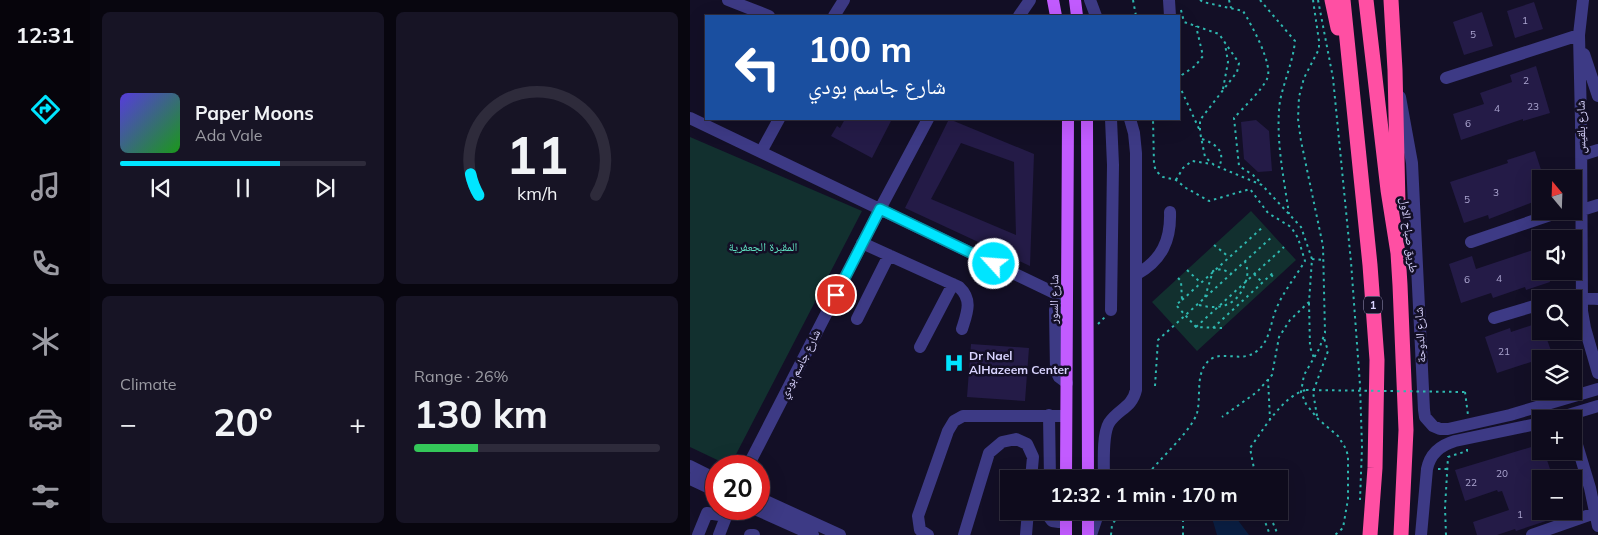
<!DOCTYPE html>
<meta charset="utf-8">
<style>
:root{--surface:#0e0b1c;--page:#171425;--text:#f1f3f6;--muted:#9b9ba3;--line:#2e2b3b;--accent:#00e5ff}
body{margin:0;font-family:Mulish,"Noto Naskh Arabic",sans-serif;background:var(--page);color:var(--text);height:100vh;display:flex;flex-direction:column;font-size:19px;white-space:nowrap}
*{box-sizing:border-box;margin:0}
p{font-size:16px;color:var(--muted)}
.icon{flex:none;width:28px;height:28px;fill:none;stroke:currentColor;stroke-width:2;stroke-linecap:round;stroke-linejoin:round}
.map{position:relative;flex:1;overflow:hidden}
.sheet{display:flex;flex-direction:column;gap:12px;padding:12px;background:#08060f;width:600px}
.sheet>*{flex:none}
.guide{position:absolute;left:15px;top:15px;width:475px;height:105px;border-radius:0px;box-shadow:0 5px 20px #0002,0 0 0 1px var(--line);background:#1a4fa0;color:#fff;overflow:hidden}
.needle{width:32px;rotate:341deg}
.buttons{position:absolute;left:842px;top:170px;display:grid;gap:10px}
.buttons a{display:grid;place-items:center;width:50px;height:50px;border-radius:0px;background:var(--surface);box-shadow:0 5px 20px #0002,0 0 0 1px var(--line);font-size:25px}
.speed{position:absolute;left:15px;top:455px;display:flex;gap:10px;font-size:25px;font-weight:700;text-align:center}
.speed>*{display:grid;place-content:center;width:65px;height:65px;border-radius:50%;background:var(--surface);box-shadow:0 5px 20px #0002,0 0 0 1px var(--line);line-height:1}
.speed .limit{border:8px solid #d22;background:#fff;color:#111}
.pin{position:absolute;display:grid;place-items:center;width:42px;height:42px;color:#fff;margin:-21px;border:2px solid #fff;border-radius:50%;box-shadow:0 1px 5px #0007}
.me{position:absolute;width:55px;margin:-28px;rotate:296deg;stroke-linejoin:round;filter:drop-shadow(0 0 4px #0008)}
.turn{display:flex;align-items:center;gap:18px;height:105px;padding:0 20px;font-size:22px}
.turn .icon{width:65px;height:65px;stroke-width:2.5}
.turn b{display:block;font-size:35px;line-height:42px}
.big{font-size:38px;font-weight:700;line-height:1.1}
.sheet .card{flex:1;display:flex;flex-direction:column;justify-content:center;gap:8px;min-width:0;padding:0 18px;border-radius:8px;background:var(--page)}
.sheet .dial{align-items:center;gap:0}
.dial svg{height:130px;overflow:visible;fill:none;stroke:var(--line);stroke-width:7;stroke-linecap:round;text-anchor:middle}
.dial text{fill:var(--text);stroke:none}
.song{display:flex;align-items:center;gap:15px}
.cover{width:60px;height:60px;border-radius:8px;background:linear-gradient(135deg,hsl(250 70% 55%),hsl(120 70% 35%))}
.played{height:5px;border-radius:2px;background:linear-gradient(90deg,var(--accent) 65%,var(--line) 65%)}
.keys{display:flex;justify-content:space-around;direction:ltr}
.heat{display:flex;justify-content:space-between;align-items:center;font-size:28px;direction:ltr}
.charge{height:8px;border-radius:4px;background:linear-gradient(90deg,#34c759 26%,var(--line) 0)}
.sheet .tiles{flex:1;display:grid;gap:12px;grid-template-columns:repeat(2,1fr)}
.trip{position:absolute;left:310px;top:470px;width:288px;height:50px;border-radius:0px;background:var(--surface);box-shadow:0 5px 20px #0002,0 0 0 1px var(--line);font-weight:700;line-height:50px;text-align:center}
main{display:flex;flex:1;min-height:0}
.menu{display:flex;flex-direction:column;width:90px;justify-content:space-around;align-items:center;background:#06040b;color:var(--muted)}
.menu .icon{width:35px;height:35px}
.menu .current{color:var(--accent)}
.menu b{font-size:22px;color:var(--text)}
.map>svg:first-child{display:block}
</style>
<main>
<nav class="menu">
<b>12:31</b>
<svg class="icon current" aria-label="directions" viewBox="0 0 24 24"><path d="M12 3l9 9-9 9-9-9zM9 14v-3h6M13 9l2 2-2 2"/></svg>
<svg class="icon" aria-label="music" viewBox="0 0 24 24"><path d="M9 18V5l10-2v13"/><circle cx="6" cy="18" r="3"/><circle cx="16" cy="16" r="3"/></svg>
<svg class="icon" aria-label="phone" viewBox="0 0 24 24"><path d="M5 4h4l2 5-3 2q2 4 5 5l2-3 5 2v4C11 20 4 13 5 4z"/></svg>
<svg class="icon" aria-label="climate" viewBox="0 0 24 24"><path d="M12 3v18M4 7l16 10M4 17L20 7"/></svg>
<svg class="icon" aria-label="car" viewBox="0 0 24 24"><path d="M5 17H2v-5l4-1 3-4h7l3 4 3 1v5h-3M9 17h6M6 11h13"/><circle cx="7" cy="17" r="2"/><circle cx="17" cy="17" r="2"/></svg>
<svg class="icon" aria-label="filters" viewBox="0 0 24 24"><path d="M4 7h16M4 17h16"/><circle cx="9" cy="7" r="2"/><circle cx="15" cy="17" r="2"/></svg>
</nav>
<section class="sheet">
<div class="tiles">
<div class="card">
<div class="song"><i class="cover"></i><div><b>Paper Moons</b><p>Ada Vale</p></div></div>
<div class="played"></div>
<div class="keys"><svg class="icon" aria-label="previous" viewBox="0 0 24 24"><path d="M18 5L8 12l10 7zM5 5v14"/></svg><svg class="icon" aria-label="pause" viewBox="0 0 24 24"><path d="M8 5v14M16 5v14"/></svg><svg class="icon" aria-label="next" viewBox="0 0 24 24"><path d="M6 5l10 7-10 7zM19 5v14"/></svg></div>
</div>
<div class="card dial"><svg viewBox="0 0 100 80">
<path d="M14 69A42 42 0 1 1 86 69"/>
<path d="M14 69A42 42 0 0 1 9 56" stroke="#00e5ff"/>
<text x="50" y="56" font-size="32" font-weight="700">11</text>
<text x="50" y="72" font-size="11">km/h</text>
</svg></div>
<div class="card"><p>Climate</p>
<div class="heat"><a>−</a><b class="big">20°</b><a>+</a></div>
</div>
<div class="card"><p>Range · 26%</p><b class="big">130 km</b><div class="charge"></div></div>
</div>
</section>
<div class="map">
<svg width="908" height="535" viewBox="0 0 908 535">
<rect width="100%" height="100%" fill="#130f26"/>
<path fill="#12302f" d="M0,137L172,211L40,466L0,447Z
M561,211L606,260L507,351L462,302Z"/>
<path fill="#0a1f44" d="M520,511H541L559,535H527Z"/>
<path fill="#241b47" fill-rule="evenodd" d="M844,2L853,29L825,38L817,11Z
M792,12L803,46L774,55L763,22Z
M846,66L860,113L833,121V119L771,140L763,114L794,104L790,93L822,82L820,75Z
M155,119H202L182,158L141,136L147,126L150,128Z
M259,119L344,154L340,266L215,208ZM271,143L324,162L326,235L241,199Z
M566,120L579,131L582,171L568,172L554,159L551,122Z
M845,151L854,179H851V199L799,219L798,215L774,223L760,182L818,163L817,160Z
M849,248L851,255V271H857L860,282L836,290L835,287L803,298L801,293L771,303L759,264L782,256L786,269Z
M851,322V331H854L864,359H851V365L843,368L841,362L807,373L795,337L820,328L821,332Z
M281,344L339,348L335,401L277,397Z
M851,444V451H854L862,475L851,479V511L883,512L826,531L825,529L807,535H787L783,522L819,510L812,491L808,492L807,490L775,501L765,470Z"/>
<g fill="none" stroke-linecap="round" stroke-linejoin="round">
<path stroke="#2fb8b0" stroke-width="2" stroke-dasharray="2.5 4" stroke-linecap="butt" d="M443,0L446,16
M510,0L513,2L553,11C561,24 584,65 577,79C572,90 553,108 544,118L549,166L563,175L571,183
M539,0L541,8
M570,0L605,41C603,62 594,81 590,101C585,137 594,179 599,214
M623,0L629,41V49L614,78L609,97L608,119L611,141L633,246L635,333L629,349L614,375L611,392L616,404L628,419L648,436L656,449L658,456V499L653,528L645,535
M628,0L643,78L661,262L670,385L672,447L670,500
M491,10L494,22L529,34L549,63L547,72L510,120V132L515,157L524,165L572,185L611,227L622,259L619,302L600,320L589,337L582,375L567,392L532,417
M489,81L492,75L505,66L513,56L506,26
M489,85L510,131
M533,89L538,62L535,44
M512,139C526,144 536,151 529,167
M486,180L493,168L502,161L522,164
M524,245L539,257
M622,259L633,260
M497,270L511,283
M564,274L572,282
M581,275L586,279
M488,278L491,281L492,300L486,305L506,327L532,328
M515,297L523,271L532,269L542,274
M492,300L574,226
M619,303L620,347L624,358
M509,305C532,311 549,304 556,281C558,274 558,269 555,262
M408,324L415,317
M506,327L594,247
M523,328L585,271
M578,379L580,419
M465,386L468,340L583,236
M775,392L778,415
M627,416L623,392L638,351L634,338
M748,469H757
M454,479C467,461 501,432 507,413C511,398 506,378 515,365C528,346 550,365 567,351C581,340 580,322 587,307C594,291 606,276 615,261L608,238L601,227L578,213L560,189L519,201L496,188L486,180L473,177L466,171L464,165L463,119
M566,479L560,448C574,429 592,396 616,390
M571,511L580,535
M578,511L588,535
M421,535L422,525L431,511
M493,535V511
M756,535L755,508L758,457L777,451V449"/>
<path stroke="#3d3a85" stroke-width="12" d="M38,0L79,16
M400,0L406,16
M479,0L480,16
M893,0L889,35L891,121L892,311L895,328L908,373
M144,16L154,0
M329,16L340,0
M894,54L908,96
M756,78L889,35
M710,97L722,163L734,410L735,417L743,426L750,429H758L820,415L908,389
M0,118L377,299
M421,119L423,165L421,310
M71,152L89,119
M892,155L908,150
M892,210L908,205
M781,242L872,211
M172,243L269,287C283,300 277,313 272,329
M447,274C472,260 481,240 480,212
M370,296L365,310L366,371L369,377L377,383
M869,299L880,297L908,299
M804,318L851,304
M167,319L199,255
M230,347L263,284
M359,415L360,479
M865,419L908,406
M884,435L900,488L908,526
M0,466L26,479
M58,466L190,209L238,119
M0,479L26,491
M414,479C414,464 412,435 419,423C428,409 442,408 446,390V153L444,133L440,119
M69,498L150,535
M65,509L123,535
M359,511V517L362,521L369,522L376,520
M8,535L17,513L36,516
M29,535L39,509
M60,535H64
M238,535L230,530L228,516L258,431L264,421L273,416H376
M274,535L299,453L312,442L326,439L337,444L343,457L341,479
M336,535L338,511
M401,535L409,511
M731,535L737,469C740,454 751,445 765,441L851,423
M842,535L908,512"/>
<path stroke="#c25bff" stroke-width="12" d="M363,0L366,16
M385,0L387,16
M397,119L398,479
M376,479L378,119
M398,511V535
M376,535V511"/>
<path stroke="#ff4fa3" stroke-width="15" d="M642,0L648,28
M653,0L680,265L687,360L685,468L680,535
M676,0L698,190L708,253L710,285L716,430L711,535
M701,0L705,70L708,204"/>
<path stroke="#2fb8b0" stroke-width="2" stroke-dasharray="2.5 4" stroke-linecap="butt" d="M616,390L775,392"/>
</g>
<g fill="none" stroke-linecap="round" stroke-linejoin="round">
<defs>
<path id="route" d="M146,295L190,209L304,264"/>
</defs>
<use href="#route" stroke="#0095a6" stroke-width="12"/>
<use href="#route" stroke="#00e5ff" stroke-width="9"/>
</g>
<defs>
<symbol id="hospital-bare" viewBox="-9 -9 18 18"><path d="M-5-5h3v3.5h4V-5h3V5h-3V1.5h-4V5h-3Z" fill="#00e5ff" stroke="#130f26" stroke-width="2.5" paint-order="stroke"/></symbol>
</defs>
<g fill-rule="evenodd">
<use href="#hospital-bare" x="250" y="349" width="28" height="28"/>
</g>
<g text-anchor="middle" stroke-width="5" stroke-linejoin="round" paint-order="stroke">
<g font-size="10" fill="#aca6d1">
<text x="835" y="24">1</text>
<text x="783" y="38">5</text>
<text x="836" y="84">2</text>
<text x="843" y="110">23</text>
<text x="807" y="112">4</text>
<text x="778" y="127">6</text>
<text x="806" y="196">3</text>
<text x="777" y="203">5</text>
<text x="809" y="282">4</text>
<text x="777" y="283">6</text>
<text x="814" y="355">21</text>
<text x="812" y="477">20</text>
<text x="781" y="486">22</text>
<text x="830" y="518">1</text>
</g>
<rect fill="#130f26" stroke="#9e99be" stroke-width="1" x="674" y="296.5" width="18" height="17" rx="4"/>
<g font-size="11" font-weight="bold" fill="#d9d4ff">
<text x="683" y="309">1</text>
</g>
<g font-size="12" fill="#d9d4ff" stroke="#130f26">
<text transform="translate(891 127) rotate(-91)" y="4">شارع بلقيس</text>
<text transform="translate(719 235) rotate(83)" y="4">طريق صباح الاول</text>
<text transform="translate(364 299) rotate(-89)" y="4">شارع السور</text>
<text transform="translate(730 335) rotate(-93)" y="4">شارع الدوحة</text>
<text transform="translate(110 364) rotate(-63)" y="4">شارع جاسم بودي</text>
</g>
<g font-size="12" fill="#5fe0c0" stroke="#130f26">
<text x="73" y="251">المقبرة الجعفرية</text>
</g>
<g font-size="12" font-weight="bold" fill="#d9d4ff" stroke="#130f26" text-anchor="start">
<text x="279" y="360">Dr Nael<tspan x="279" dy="14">AlHazeem Center</tspan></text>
</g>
</g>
</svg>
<div class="buttons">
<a><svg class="needle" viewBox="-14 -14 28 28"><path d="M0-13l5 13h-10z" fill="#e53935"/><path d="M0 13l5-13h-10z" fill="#9b9ba3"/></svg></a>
<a><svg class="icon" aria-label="sound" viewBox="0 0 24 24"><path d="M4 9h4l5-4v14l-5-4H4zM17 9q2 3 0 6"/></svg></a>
<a><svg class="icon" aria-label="search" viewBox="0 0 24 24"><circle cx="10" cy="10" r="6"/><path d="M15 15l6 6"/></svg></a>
<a><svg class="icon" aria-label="layers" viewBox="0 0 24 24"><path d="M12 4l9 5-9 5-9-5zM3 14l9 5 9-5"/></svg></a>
<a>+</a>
<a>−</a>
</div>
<div class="speed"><div class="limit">20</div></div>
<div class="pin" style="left:146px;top:295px;background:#d93025"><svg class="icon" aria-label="arrive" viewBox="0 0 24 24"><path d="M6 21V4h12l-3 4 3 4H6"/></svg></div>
<svg class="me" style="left:304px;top:264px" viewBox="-20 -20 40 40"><circle r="17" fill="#00e5ff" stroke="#fff" stroke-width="3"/><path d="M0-11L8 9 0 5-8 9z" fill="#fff"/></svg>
<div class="trip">12:32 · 1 min · 170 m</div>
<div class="guide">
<div class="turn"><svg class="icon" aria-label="left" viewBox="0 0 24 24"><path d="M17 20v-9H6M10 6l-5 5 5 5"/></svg><div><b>100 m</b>شارع جاسم بودي</div></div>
</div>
</div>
</main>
